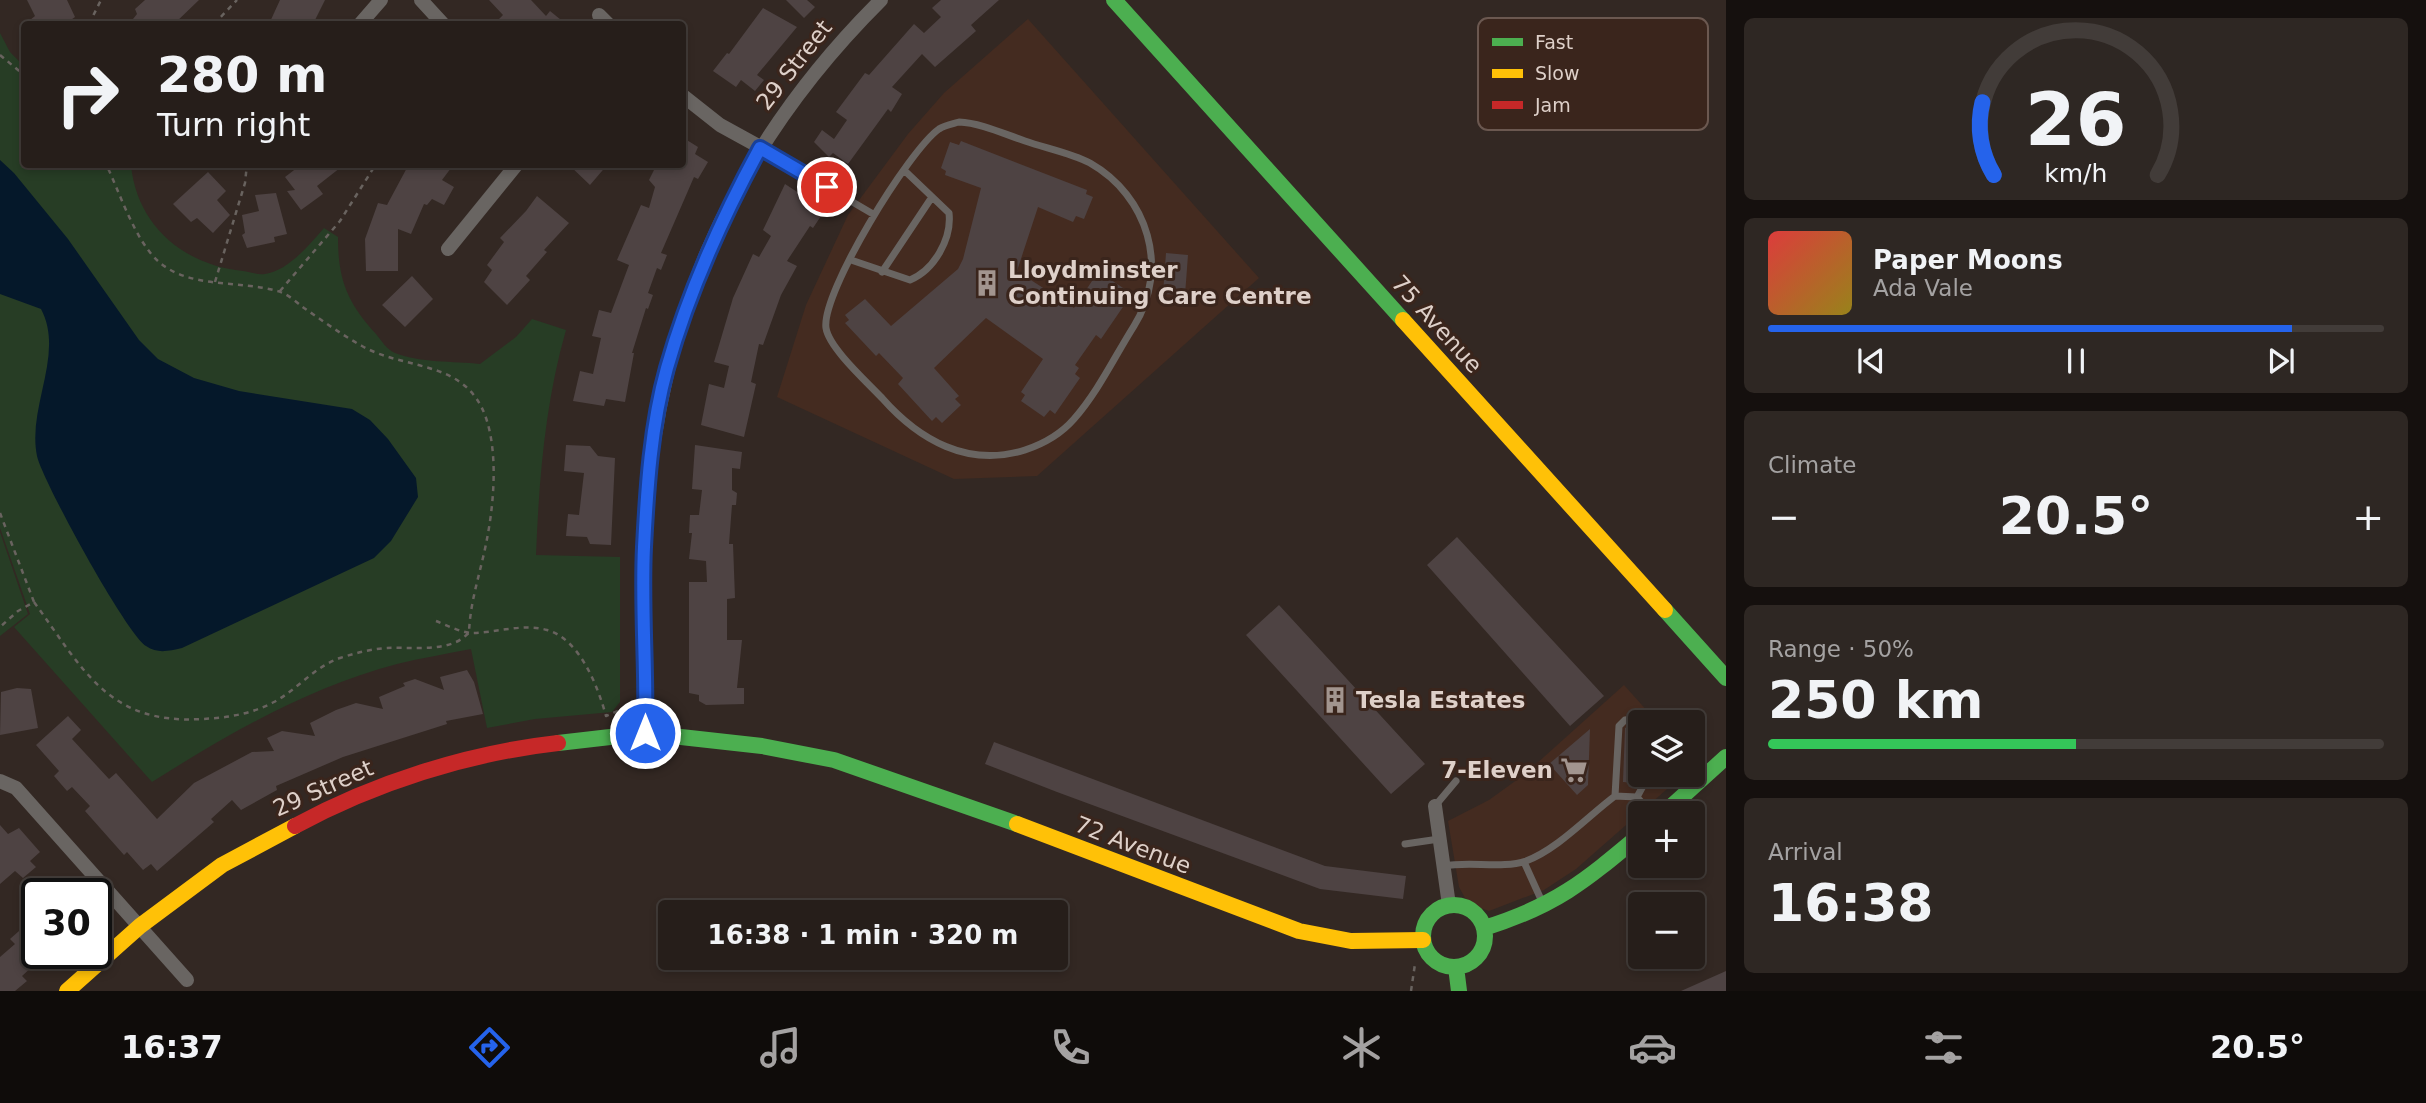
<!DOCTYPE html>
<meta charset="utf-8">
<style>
:root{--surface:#261e1a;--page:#2e2723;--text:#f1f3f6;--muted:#a4a2a2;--line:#423c39;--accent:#2563eb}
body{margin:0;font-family:"DejaVu Sans",sans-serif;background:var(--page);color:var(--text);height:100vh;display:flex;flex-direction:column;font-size:26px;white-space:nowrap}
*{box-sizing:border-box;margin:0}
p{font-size:23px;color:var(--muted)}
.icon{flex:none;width:38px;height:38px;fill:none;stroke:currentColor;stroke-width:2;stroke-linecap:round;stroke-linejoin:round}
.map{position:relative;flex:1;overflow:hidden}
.sheet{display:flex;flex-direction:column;gap:18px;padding:18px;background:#15100e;width:700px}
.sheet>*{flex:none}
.guide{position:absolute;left:21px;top:21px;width:665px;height:147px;border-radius:7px;box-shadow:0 4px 10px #0003,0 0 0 2px var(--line);background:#261e1a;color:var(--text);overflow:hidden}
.buttons{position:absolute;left:1628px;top:710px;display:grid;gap:14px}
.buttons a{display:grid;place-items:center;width:77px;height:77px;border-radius:7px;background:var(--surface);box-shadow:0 4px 10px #0003,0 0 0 2px var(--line);font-size:35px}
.speed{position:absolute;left:21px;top:878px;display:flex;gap:14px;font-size:35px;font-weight:700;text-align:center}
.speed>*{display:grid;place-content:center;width:91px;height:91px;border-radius:50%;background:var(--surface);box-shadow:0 4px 10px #0003,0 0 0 2px var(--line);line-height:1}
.speed .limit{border:4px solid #111;border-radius:10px;background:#fff;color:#111}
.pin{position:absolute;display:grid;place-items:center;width:60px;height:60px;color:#fff;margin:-30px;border:4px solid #fff;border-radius:50%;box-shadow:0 2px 7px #0007}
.me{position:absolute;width:77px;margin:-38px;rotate:0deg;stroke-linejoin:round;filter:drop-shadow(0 0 5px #0008)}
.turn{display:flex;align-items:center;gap:24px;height:147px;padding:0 21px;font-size:32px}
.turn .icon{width:91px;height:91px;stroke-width:2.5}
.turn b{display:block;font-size:49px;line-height:60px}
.big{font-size:52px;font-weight:700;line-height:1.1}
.sheet .widget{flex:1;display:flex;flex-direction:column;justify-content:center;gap:10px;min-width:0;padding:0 24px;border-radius:10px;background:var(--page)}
.sheet .dial{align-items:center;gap:0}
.dial svg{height:182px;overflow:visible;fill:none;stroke:var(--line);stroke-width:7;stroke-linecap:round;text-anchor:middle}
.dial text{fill:var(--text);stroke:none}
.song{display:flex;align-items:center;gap:21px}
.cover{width:84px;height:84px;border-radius:10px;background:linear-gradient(135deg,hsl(0 70% 55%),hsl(50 70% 35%))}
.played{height:7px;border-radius:4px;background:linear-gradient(90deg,var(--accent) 85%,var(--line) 85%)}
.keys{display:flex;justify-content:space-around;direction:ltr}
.heat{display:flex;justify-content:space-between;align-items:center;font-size:38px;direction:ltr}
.charge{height:10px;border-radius:5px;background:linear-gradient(90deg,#34c759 50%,var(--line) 0)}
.trip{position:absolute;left:658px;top:900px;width:410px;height:70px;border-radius:7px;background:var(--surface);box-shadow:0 4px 10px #0003,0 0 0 2px var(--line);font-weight:700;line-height:70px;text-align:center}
.dock{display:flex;height:112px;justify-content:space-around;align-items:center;background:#0f0c0a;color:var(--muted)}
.dock .icon{width:49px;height:49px}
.dock .on{color:var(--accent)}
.dock b{font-size:32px;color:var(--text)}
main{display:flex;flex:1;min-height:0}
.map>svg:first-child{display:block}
</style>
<main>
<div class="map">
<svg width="1726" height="991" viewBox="0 0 1726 991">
<rect width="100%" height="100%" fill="#332823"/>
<path fill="#442b20" d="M1028,19L1259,278L1037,476L954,479L777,397L806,305L848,215L908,134L944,93Z
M1624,685L1658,723H1640V775H1683L1576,869L1544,890L1489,911L1475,906L1465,898L1459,887L1448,821L1489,800L1525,774Z"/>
<path fill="#273d25" d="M0,33L10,52L24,66V164L131,165C137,226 184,265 243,271C250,272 258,275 265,274C288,271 310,244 324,228L338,237C338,280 347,302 376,334C381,340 387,350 395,353C421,363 453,361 480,364L516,337L532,319L566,330C545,403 539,480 536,555L620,557V702L612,712L535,719L487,728L471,649C446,654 421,658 397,664C309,687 228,734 152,782L14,627L30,614L0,528Z
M0,532L28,614L0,636Z"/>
<path fill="#05182a" d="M0,160L14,173L68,239L139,340L158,359L194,378L239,391L352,409L370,420L388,439L416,478L418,497L391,541L374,558L182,648C168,651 158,654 146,646C126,633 43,482 37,456C27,407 65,354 41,309L0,294Z"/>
<path fill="#4e4343" d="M27,0H67L75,17L65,24H25L35,16Z
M145,0H199L174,24H129L137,14L135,9Z
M280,0H325L313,24H269Z
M489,0H531L546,16L550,11L566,24H494L503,15Z
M786,0H807L815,7L804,18Z
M941,0H999L971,25L976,31L935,67L922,54L892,87L902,94L891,112L888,109L848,164L833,153L829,157L814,142L822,130L834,139L847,120L836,112L865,73L869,75L914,24L924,33L941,17L932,8Z
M763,8L797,27L757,75L764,80L755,91L741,80L736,87L713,71L727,53L729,54Z
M682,137L698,147L695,154L708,162L698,179L694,177L661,253L667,255L661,270L657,268L648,293L653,295L648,309L646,308L632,353H634L625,402L606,399L604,406L573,401L580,371L593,374L601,338L592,336L599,310L611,313L629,265L617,260L641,205L649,208L655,187L649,180L657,164H682Z
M961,141L1087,190L1086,194L1093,197L1084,219L1076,216L1073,222L1038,207L1017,271L1074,308L1094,278L1099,281L1104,275L1126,290L1121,296L1127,301L1101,339L1096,335L1075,365L1079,368L1075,374L1080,378L1055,414L1050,410L1044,417L1021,401L1025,395L1021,392L1043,359L986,318L934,368L959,396L955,399L961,405L942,423L936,417L932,421L898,384L903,378L879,353L876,356L845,323L849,320L845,315L865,299L891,326L958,269L963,259L981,188L945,175L946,171L941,168L950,142L959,145Z
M302,164H345L317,186L323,194L301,210L287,191L295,190L285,177Z
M409,164H454L442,180L454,187L444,205L432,199L427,205L424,204L411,234L398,229V271H366L365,239L378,203L387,205Z
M568,164H608L590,185Z
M208,172L226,191L217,200L230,215L213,233L197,218L191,222L173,204Z
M785,184L825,210L813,228L810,226L787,261L797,266L781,295L763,345L759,344L751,382L756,384L744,437L701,425L709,384L724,388L729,366L714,362L733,298L753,254L759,257L771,236L763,230Z
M276,193L287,234L274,237L275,242L247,248L242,235L245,233L242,215L259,211L255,195Z
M537,196L569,223L544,250L547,252L526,276L530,280L507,305L484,282L492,270L487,265L504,242L500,238L526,211Z
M1166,253L1188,255L1185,295L1163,294Z
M412,276L433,299L405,327L382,305Z
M566,445L590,446L598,456L615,458L611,545L590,544L587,537L566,536L568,514L579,515L584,473L564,471Z
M695,445L742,452L740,469L732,468V490L737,493L736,505H732L729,544H733L735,598L727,599V640H742L737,688H744V704L706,705L699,701V695L689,693V582H707L706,561L689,559L692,533H689L690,515H699L702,490L692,489Z
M1457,537L1604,696L1570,726L1427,565Z
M1279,605L1425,764L1391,794L1246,635Z
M467,670L474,682L483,714L446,721L447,724L343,757L276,786L277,790L241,810L232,800L211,819L214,822L157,871L151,864L143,870L127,852L124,855L85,811L90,806L72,787L67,791L54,776L59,771L36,745L68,716L81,730L72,739L109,779L116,773L157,819L194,783L252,752L274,751L267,738L282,731L315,736L310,723L336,710L356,703L383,709L379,697L405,686L403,683L415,679L444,690L440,677Z
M17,688L31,689L38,728L0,735L1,692Z
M1630,725L1640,727L1637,783L1623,782L1625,728Z
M1590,729L1588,785L1577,795L1549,764Z
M994,742L1325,866L1406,876L1403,899L1320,889L1057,792L985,764Z
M0,825L8,834L19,828L40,852L30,861L36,867L23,878L15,871L0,884Z
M64,877L79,894H44Z
M37,915V954H46L22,976L27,981L15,991H0V957L15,944L10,939Z
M1726,971V991H1681Z"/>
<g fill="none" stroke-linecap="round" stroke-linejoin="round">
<path stroke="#69635f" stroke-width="2.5" stroke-dasharray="5 5" stroke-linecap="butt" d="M89,24L101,0
M214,24L237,0
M0,55L24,75
M215,282L245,183L247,164
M280,291L340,221L376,164
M0,513L34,602L18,611L0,627
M34,602C83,669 108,725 202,719C226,718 252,714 274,702C298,689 314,667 340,658C356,653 371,649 387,648C408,647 436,651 456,642C461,640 465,636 469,633C470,602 480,574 486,544C493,510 497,467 490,433C475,357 410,373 362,346C342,335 323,321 304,308C296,302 287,293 277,291C240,280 190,289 159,262C135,241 120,193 106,164
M436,621C446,625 460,632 471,633C495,633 523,623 547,630C580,639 598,687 606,716L618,711L624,716H631
M659,716H669
M1411,991L1415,964"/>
<path stroke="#696562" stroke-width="7" d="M959,122C981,123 1004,134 1025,141C1045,148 1071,153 1090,163C1148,196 1170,268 1134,326C1115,356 1098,392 1074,419C1061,434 1043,444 1025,450C968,468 919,440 882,398C867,382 829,348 826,328C821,293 909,150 939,129C945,125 952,124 959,122Z
M762,149L873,214
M851,260L910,280C934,270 952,239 949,213L905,171
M882,272L932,197
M1645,723L1639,718L1625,720L1619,726L1615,796L1637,797L1652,814
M1637,797L1643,786L1644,775
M1435,806L1456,781
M1405,844L1439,839
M1524,862L1544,906
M1444,866C1469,861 1503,869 1526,861C1558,849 1588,816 1615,796"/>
<path stroke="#696562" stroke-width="14" d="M421,0L443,24
M599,15L608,24
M360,24L381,0
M682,95L720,125L760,147
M448,249L517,164
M645,733C647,672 641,610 644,548C652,332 727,153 881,0
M0,781L16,788L187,980
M1435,806L1449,905"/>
<path stroke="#4caf50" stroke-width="16" d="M1114,0L1403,320
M1665,610L1726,678
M558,743L645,733L762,746L834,760L1017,824
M1663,814L1726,757
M1423 936a31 31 0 1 1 62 0a31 31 0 1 1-62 0Z
M1484,928C1555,906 1584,882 1640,835
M1456,967L1459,991"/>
<path stroke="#ffc107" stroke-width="16" d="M1403,320L1665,610
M1017,824L1299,931L1351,941L1423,940
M67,991L140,926L222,865L295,826"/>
<path stroke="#c62828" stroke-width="16" d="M295,826C374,783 468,753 558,743"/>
</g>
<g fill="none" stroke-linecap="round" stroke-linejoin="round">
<defs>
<path id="route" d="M645,733C647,671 641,609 644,547C647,488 651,425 667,368C689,290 722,218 760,148L827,187"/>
</defs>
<use href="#route" stroke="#184099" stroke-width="18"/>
<use href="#route" stroke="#2563eb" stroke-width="12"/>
</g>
<defs>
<symbol id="building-bare" viewBox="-9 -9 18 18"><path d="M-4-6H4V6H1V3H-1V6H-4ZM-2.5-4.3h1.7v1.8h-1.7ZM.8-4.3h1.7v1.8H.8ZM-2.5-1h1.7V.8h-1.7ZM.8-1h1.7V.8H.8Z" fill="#a2958f" stroke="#3a251c" stroke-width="2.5" paint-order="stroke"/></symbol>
<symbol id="supermarket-bare" viewBox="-9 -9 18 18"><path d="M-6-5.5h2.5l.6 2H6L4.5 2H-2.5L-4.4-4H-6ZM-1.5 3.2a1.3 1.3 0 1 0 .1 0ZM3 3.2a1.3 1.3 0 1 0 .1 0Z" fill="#a2958f" stroke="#3a251c" stroke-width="2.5" paint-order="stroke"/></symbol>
</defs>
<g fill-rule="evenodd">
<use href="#building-bare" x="968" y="264" width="38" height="38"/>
<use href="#building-bare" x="1316" y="681" width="38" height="38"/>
<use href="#supermarket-bare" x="1555" y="751" width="38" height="38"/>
</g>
<g text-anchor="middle" stroke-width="6" stroke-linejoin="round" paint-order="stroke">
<g font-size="23" fill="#ded0c9" stroke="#3a251c">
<text transform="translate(794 65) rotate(-52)" y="8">29 Street</text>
<text transform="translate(1437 324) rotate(48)" y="8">75 Avenue</text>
<text transform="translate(323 788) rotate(-24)" y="8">29 Street</text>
<text transform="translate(1133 845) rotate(21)" y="8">72 Avenue</text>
</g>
<g font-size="23" font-weight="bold" fill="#ded0c9" stroke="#3a251c" text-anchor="start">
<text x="1008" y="278">Lloydminster<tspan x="1008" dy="26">Continuing Care Centre</tspan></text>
<text x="1356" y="708">Tesla Estates</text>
<text x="1553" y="778" text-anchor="end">7-Eleven</text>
</g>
</g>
<rect x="1478" y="18" width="230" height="112" rx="10" fill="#3a251c" stroke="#6b5850" stroke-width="2"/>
<rect x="1492" y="38" width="31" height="8" fill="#4caf50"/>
<rect x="1492" y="69" width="31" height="9" fill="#ffc107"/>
<rect x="1492" y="101" width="31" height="8" fill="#c62828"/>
<g font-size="19" fill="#ded0c9">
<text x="1535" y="49">Fast</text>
<text x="1535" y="80">Slow</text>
<text x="1535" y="112">Jam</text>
</g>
</svg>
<div class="buttons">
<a><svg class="icon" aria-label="layers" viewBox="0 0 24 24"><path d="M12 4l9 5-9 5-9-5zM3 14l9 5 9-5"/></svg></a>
<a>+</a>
<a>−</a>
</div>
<div class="speed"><div class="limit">30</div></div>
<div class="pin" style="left:827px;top:187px;background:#d93025"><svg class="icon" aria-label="arrive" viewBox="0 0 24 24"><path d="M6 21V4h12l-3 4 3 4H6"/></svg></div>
<svg class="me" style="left:645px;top:733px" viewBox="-20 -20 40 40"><circle r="17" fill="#2563eb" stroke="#fff" stroke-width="3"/><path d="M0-11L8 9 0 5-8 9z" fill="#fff"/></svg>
<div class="trip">16:38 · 1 min · 320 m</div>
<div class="guide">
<div class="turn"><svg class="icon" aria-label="right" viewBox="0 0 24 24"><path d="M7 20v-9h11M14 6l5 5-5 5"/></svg><div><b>280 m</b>Turn right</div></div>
</div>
</div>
<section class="sheet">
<div class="widget dial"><svg viewBox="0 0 100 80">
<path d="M14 69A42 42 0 1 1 86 69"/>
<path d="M14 69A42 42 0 0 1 9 37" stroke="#2563eb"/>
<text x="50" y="56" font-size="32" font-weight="700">26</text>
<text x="50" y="72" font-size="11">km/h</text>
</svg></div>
<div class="widget">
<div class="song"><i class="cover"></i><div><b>Paper Moons</b><p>Ada Vale</p></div></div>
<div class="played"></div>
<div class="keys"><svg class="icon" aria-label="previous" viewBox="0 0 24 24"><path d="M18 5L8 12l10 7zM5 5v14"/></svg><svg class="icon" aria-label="pause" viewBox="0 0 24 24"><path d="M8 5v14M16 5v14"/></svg><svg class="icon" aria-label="next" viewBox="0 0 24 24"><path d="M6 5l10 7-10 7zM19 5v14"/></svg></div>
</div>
<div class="widget"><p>Climate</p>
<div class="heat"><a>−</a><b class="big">20.5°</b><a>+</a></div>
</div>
<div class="widget"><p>Range · 50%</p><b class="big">250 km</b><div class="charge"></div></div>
<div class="widget"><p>Arrival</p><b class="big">16:38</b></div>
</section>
</main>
<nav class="dock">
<b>16:37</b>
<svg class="icon on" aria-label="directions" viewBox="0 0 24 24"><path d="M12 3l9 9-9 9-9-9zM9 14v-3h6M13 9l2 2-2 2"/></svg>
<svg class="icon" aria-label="music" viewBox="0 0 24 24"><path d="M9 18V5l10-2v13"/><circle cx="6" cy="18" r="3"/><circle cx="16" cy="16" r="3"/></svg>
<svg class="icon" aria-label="phone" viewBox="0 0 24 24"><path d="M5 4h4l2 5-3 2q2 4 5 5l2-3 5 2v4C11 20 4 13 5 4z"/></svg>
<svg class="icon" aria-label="climate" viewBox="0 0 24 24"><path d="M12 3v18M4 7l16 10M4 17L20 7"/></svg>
<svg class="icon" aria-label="car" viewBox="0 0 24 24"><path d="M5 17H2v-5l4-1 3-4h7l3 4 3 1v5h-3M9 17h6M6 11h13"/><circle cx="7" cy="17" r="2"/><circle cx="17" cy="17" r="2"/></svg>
<svg class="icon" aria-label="filters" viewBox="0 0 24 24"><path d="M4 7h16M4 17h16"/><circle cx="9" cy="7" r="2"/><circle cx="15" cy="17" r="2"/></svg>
<b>20.5°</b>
</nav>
